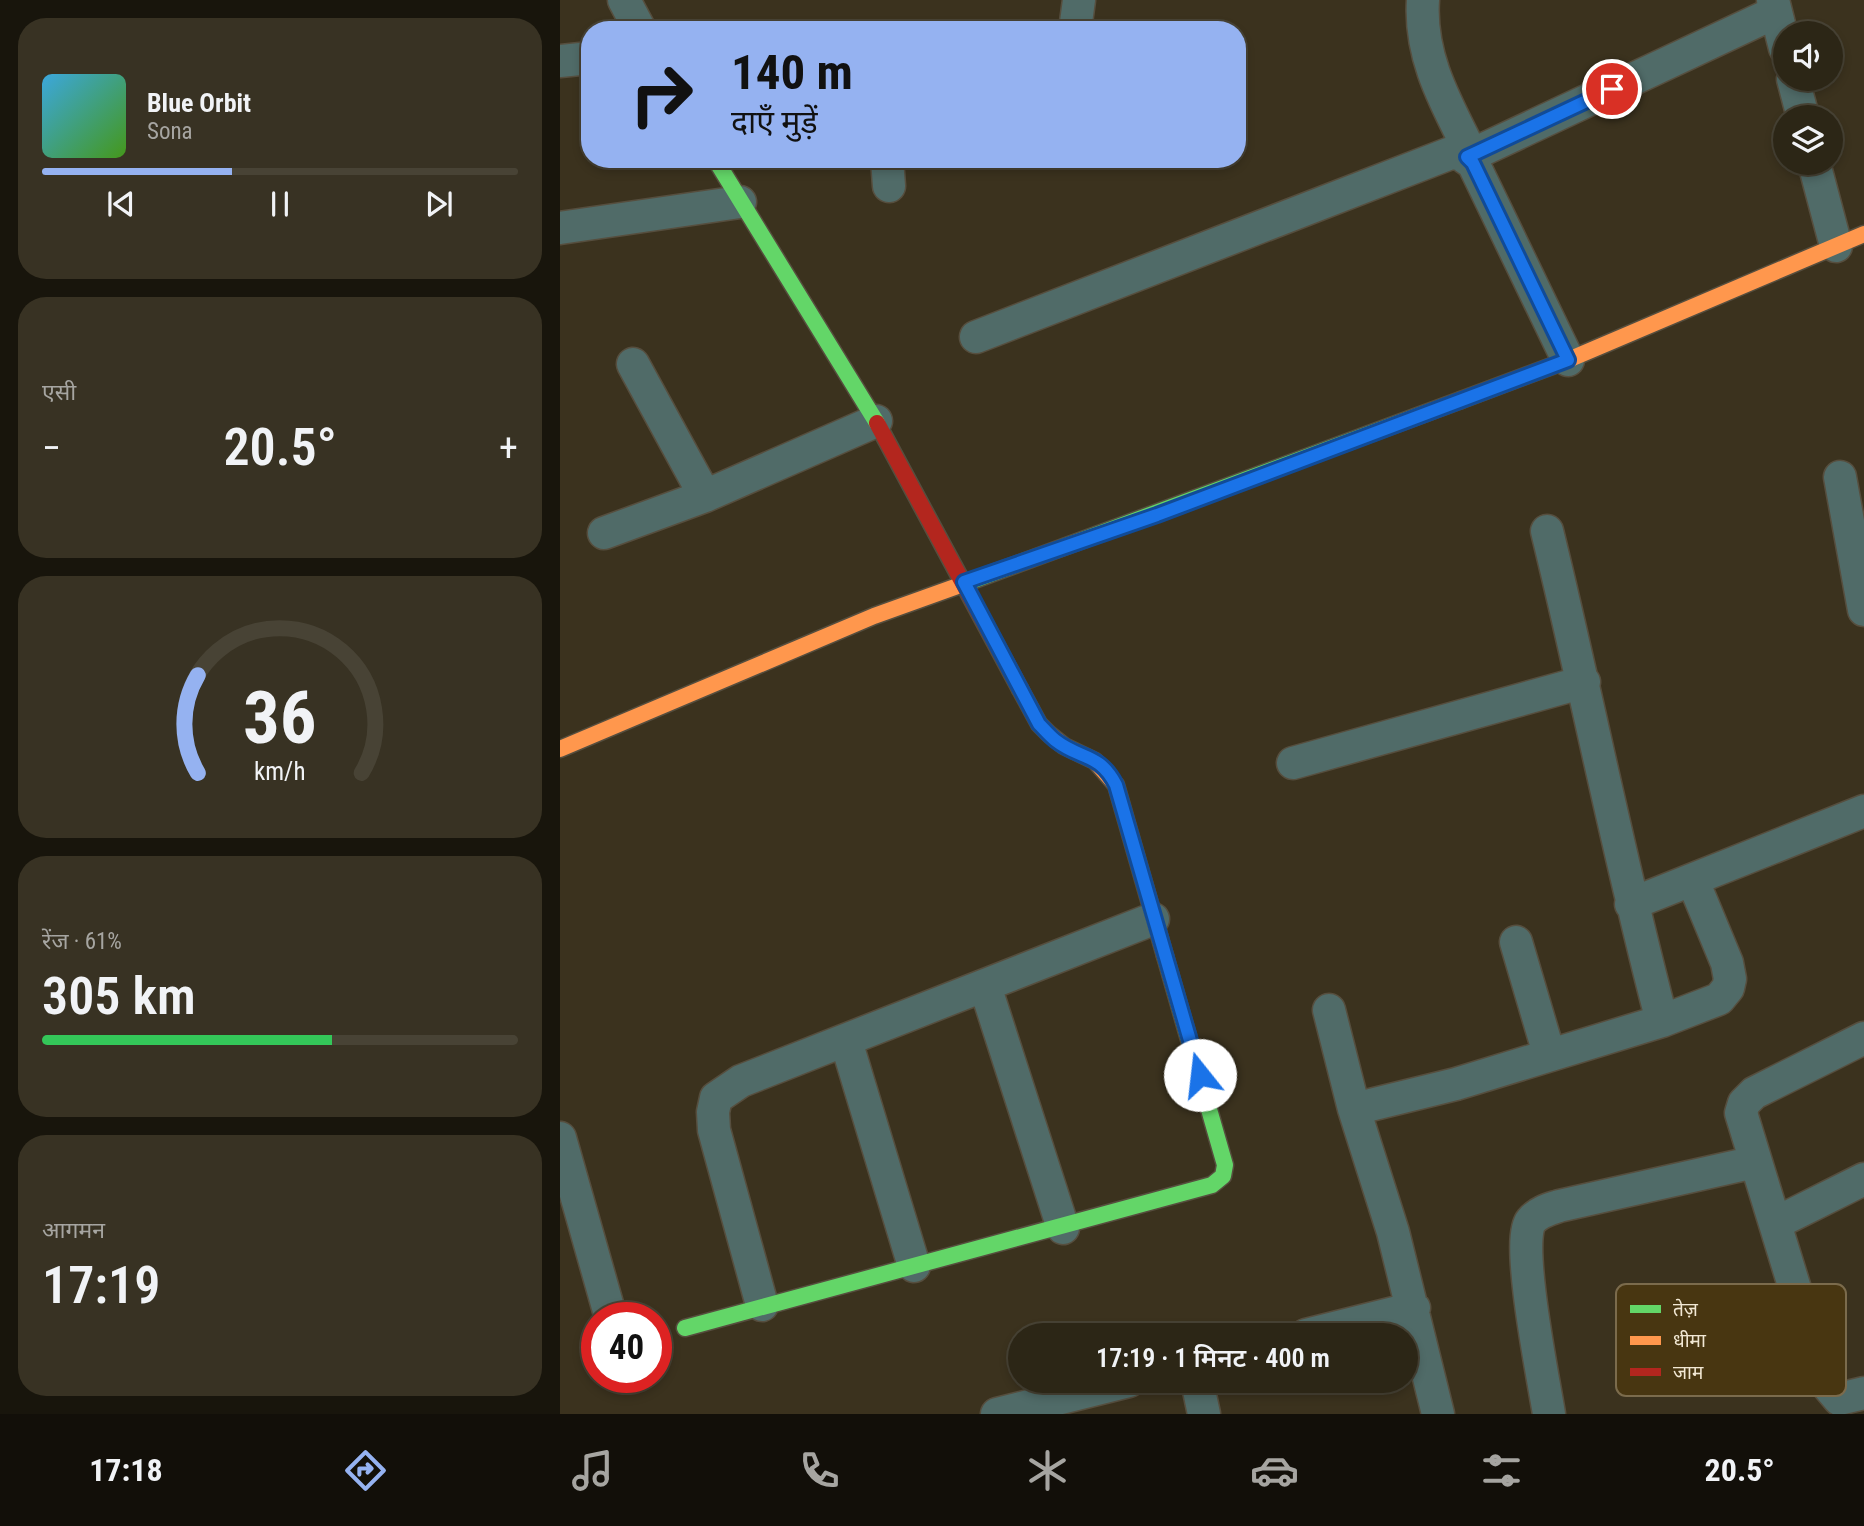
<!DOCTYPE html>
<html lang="hi">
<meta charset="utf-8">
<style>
:root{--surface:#2c2616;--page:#383223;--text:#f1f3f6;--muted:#a6a5a1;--line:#484335;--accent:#95b2f1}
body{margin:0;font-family:"Roboto Condensed","Noto Sans Devanagari",sans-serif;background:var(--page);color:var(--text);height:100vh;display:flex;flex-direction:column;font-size:26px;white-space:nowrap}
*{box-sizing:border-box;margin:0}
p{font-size:23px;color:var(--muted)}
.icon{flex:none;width:38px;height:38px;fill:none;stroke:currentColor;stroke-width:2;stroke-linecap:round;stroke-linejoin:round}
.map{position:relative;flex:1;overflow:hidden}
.side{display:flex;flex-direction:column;gap:18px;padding:18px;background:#18150c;width:560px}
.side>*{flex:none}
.guide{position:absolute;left:21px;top:21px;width:665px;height:147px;border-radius:28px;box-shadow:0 4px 10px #0003,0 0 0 2px var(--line);background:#95b2f1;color:#111;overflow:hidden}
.fabs{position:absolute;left:1213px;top:21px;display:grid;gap:14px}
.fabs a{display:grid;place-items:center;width:70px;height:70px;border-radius:50%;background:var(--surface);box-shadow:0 4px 10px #0003,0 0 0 2px var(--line);font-size:35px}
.speed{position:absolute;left:21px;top:1302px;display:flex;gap:14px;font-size:35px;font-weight:700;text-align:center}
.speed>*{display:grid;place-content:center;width:91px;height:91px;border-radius:50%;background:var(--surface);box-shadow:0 4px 10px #0003,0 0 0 2px var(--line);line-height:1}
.speed .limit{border:10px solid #d22;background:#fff;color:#111}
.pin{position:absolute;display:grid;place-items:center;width:60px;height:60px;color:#fff;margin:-30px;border:4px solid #fff;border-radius:50%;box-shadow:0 2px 7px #0007}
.me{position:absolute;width:77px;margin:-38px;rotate:344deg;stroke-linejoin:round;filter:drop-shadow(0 0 5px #0008)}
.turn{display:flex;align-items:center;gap:24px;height:147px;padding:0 35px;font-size:32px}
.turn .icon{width:91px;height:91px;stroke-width:2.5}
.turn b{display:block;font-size:49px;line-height:60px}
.big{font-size:52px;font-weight:600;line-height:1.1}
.side .tile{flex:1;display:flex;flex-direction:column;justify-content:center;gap:10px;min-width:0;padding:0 24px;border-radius:28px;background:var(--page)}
.side .dial{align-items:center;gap:0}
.dial svg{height:182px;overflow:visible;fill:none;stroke:var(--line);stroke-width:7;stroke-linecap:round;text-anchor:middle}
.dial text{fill:var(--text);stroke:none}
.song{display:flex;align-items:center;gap:21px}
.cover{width:84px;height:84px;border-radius:10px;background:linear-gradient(135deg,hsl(200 70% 55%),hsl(100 70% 35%))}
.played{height:7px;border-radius:4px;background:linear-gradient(90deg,var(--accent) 40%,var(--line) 40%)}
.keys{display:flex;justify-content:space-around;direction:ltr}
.heat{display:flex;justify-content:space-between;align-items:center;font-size:38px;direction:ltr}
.charge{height:10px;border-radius:5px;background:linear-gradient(90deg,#34c759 61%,var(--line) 0)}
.trip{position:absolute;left:448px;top:1323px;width:410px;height:70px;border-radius:35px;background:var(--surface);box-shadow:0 4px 10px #0003,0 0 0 2px var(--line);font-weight:600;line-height:70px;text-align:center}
.menu{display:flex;height:112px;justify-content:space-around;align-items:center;background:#120f09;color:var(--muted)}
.menu .icon{width:49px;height:49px}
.menu .active{color:var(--accent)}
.menu b{font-size:32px;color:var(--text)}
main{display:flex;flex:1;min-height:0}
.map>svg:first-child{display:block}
</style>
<main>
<section class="side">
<div class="tile">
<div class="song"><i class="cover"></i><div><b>Blue Orbit</b><p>Sona</p></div></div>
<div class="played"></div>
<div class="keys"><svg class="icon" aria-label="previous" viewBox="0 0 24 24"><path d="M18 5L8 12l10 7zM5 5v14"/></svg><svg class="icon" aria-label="pause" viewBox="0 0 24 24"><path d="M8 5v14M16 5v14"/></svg><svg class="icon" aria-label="next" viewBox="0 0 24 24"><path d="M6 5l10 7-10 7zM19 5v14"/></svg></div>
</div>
<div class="tile"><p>एसी</p>
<div class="heat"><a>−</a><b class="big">20.5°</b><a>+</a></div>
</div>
<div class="tile dial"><svg viewBox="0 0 100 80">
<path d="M14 69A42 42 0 1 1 86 69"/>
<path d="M14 69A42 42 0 0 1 14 26" stroke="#95b2f1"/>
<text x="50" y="56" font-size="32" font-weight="700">36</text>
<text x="50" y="72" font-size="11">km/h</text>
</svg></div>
<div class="tile"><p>रेंज · 61%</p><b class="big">305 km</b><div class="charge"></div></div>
<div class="tile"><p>आगमन</p><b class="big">17:19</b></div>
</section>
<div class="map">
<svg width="1304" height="1414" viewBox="0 0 1304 1414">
<rect width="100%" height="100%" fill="#3b321e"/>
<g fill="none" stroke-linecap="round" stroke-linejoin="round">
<defs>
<path id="street" d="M64,0L80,30
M863,0C859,58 887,105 912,155
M1213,0L1225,48
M515,30L519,0
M0,61L30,58
M1233,79L1243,117
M907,157L1216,12
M327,159L329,186
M1254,163L1276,246
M0,228L180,202
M416,337L891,153L900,154L913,163L1008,360
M73,364L145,496
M1280,477L1304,610
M987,531C1027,694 1059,859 1102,1021
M44,533L145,496L316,421
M733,763L1024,682
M1071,904L1304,811
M956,942L989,1054
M425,986L503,1228
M769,1010L794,1109L833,1232L878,1414
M1304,1038L1194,1093L1184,1103L1181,1113L1263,1380L1279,1399L1304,1393
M286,1041L354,1266
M794,1109L896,1084L1102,1021L1159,999L1168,988L1170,979L1167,963L1133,881
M0,1138L51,1318
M1216,1223L1304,1179
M202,1305L154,1130L153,1112L156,1098L181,1081L593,919
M746,1335L854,1308
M637,1381L644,1414
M437,1414L569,1381
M989,1414C984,1382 955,1240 971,1221C978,1212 990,1209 999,1206L1195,1162"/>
<path id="fast" d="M155,159L317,423
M406,583L901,400
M125,1328L652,1185L663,1176L665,1165L605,956"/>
<path id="slow" d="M901,400L1008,360L1304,234
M460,689L479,724L489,734L504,746L535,761L556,785L605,956
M0,749L314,616L406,583"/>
<path id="jam" d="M317,423L460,689"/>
</defs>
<use href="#street" stroke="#564e3e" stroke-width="35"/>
<use href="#fast" stroke="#564e3e" stroke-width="19"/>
<use href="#slow" stroke="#564e3e" stroke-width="19"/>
<use href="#jam" stroke="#564e3e" stroke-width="19"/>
<use href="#street" stroke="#506b68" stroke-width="32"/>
<use href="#fast" stroke="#63d668" stroke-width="16"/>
<use href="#slow" stroke="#ff974d" stroke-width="16"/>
<use href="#jam" stroke="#b3261e" stroke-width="16"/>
</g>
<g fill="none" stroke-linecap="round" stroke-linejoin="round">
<defs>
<path id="route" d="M640,1075L556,785C539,752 520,760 495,740C489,735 484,729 479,724L404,582L597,515L1008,360L913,163L907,157L1052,89"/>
</defs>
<use href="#route" stroke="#114b97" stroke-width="18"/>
<use href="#route" stroke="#1a73e8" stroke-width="12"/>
</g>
<rect x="1056" y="1284" width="230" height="112" rx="10" fill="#483611" stroke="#7b6b4c" stroke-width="2"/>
<rect x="1070" y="1305" width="31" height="8" fill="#63d668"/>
<rect x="1070" y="1336" width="31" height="9" fill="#ff974d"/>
<rect x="1070" y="1368" width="31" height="8" fill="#b3261e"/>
<g font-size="19" fill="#f2e8d4">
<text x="1113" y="1316">तेज़</text>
<text x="1113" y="1347">धीमा</text>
<text x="1113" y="1379">जाम</text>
</g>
</svg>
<div class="fabs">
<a><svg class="icon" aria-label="sound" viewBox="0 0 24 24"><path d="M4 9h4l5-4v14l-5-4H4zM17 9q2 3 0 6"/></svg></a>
<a><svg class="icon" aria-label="layers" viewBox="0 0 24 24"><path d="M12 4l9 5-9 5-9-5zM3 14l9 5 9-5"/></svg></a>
</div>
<div class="speed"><div class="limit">40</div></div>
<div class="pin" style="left:1052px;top:89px;background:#d93025"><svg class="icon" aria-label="arrive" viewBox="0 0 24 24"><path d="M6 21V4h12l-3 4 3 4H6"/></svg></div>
<svg class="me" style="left:640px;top:1075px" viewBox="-20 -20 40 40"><circle r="19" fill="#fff"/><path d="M0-13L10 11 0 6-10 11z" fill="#1a73e8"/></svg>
<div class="trip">17:19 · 1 मिनट · 400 m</div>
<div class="guide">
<div class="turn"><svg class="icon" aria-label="right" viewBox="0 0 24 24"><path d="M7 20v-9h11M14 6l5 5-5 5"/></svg><div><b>140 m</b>दाएँ मुड़ें</div></div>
</div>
</div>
</main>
<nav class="menu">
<b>17:18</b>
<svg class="icon active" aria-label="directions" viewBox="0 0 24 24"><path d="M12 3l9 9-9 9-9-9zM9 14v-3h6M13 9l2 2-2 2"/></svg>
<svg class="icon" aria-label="music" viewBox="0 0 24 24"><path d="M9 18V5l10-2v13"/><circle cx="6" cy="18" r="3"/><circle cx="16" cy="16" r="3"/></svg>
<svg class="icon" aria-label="phone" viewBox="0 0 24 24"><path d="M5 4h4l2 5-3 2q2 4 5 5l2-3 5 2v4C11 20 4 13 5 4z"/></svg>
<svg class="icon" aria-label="climate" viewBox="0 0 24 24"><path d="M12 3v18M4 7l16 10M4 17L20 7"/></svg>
<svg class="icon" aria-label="car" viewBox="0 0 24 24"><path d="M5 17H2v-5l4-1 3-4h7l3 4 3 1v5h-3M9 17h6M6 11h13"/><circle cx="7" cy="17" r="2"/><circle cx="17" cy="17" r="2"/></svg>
<svg class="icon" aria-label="filters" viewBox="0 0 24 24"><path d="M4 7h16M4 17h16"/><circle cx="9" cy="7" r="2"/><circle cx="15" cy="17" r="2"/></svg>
<b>20.5°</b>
</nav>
